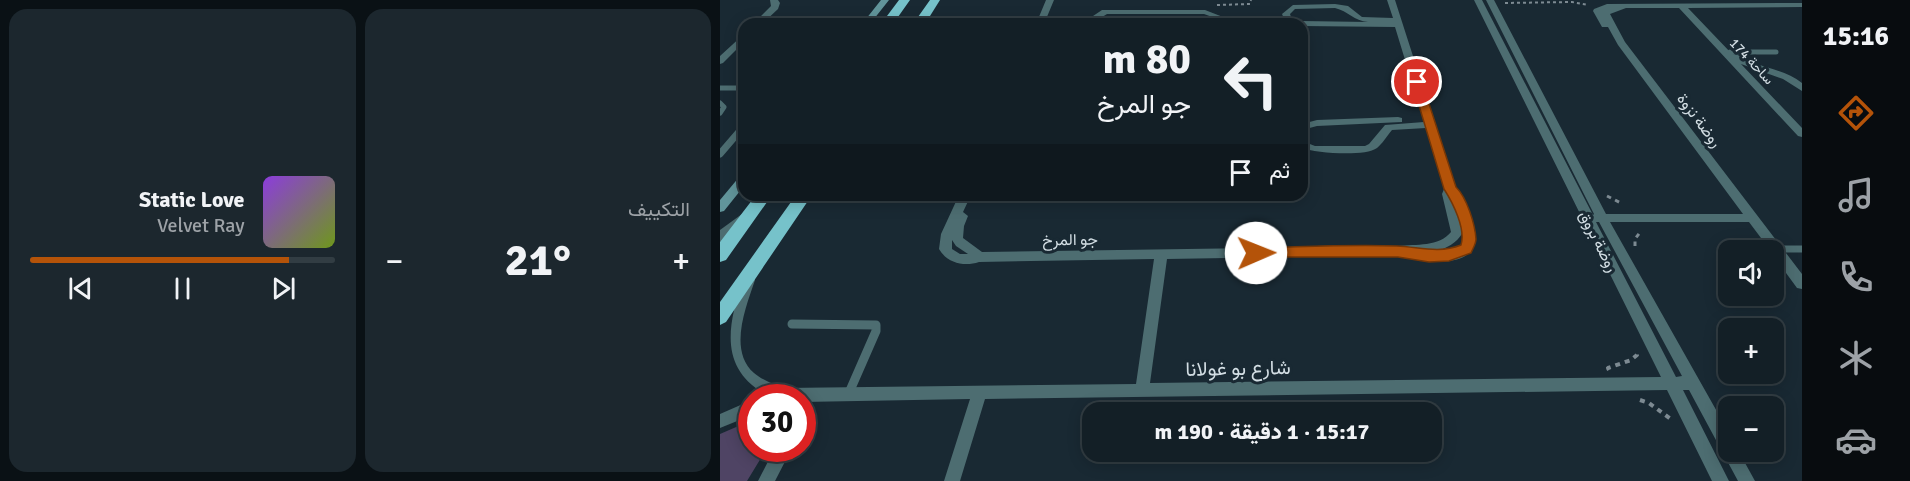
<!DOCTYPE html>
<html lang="ar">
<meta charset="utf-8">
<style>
:root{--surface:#131f26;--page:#1c272e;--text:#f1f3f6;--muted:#9da2a7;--line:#323d43;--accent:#b45309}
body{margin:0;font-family:Signika,Vazirmatn,sans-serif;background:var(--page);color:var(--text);direction:rtl;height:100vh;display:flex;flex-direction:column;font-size:22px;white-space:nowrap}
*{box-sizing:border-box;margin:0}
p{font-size:20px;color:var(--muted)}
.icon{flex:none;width:33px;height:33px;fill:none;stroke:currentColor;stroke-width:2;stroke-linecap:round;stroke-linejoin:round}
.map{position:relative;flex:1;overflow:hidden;direction:ltr}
.side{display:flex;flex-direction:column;gap:9px;padding:9px;background:#0a1115;width:720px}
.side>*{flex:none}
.hud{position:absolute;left:18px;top:18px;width:570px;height:183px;border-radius:18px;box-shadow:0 3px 15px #0003,0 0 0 2px var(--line);direction:rtl;background:#131f26;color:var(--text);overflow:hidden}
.controls{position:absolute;left:998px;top:240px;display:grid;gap:12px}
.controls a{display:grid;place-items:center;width:66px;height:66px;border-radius:12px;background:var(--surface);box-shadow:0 3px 15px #0003,0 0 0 2px var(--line);font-size:30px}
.speed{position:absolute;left:18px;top:384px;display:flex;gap:12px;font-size:30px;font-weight:700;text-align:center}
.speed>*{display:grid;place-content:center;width:78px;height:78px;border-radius:50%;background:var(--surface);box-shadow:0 3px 15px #0003,0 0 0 2px var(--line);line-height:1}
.speed .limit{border:9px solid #d22;background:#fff;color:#111}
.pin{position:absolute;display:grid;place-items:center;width:51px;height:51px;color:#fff;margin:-26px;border:3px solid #fff;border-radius:50%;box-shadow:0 2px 6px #0007}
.me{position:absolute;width:66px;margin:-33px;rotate:89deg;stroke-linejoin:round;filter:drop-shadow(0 0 4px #0008)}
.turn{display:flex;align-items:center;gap:21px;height:126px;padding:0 18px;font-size:27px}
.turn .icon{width:78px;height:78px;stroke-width:2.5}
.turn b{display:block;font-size:42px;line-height:51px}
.then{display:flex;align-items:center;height:57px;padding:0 18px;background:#0003;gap:12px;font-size:22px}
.big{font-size:45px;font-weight:800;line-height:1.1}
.side .tile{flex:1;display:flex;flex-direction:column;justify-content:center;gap:9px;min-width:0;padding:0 21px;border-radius:18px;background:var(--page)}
.song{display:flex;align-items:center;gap:18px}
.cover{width:72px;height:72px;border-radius:9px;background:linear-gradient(135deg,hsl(270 70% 55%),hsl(80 70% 35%))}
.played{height:6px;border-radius:3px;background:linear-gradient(90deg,var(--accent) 85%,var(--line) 85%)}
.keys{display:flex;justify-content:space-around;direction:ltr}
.heat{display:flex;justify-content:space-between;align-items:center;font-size:33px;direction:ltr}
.side .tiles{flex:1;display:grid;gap:9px;grid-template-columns:repeat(2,1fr)}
.trip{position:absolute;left:362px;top:402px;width:360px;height:60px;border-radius:18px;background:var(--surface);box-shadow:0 3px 15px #0003,0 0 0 2px var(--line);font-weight:800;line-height:60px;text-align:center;direction:rtl}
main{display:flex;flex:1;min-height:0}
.menu{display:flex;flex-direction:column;width:108px;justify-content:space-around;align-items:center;background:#080c0f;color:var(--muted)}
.menu .icon{width:42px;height:42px}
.menu .on{color:var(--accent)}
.menu b{font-size:27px;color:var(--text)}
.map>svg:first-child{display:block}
</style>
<main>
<nav class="menu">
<b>15:16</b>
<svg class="icon on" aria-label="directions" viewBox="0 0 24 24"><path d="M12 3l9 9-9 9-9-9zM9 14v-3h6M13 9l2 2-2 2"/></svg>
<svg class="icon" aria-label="music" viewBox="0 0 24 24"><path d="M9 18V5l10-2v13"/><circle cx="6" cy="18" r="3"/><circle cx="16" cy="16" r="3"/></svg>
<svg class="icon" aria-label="phone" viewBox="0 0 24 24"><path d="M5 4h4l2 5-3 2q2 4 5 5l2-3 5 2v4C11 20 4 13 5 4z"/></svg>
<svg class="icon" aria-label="climate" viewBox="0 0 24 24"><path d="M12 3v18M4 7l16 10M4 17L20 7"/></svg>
<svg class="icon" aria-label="car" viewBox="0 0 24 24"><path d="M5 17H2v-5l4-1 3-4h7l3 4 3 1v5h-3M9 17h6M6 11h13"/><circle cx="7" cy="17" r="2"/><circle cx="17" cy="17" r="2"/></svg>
</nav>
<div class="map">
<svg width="1082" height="481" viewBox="0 0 1082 481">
<rect width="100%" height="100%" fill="#192933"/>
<path fill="#4f4464" d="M30,421L32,448L38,449L41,458L27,481H0V434Z"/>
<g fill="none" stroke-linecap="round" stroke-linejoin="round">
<path stroke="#7d8a92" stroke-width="2" stroke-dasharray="3 3" stroke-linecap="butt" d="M785,3L852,2L868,5
M497,5L530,4L531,0
M511,20L556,19"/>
<path stroke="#7d8a92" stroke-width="3" stroke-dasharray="4.5 4.5" stroke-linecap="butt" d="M887,196L903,204
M915,246V239L921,231"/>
<path stroke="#7d8a92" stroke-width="4" stroke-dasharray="5 5" stroke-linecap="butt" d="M889,370L888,368L911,360L917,355V350
M920,400L929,403L952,420"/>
<path stroke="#4d6d71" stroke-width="5" d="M1010,52H1056
M0,88H24
M0,103L4,107L0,113"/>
<path stroke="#4d6d71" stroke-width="7" d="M0,154L24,126
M1056,249H1082"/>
<path stroke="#4d6d71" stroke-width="9" d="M72,324L156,325V331L128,395"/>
<path fill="#4d6d71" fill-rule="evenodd" d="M50,0H58L60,3L58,9L42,24H33L51,6Z
M326,0H334L324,24H316Z
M667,0H675L735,187C743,196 746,207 750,217C764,256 742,264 707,261C700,260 691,260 685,255L447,259L430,383L941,377L754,0H762L873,215L874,214L766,0H774L886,214H1023L898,45L888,27H882L873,11L874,9L887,4L1082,3V7L968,8L1012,54C1020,54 1026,60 1034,63C1050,69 1068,72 1082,83V91L1063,79L1021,64L1082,128V137L1078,136L959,8H906L890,14L905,42L1082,274V289L1077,288L1053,255V250H1050L1029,222H890L1008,431V452H1019L1035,481H1018L969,390H963L1009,481H992L947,390L265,399L240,481H224L250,399L82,402V398H48L49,396C0,371 6,329 23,280L25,276L29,275L33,276L35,280C26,307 8,350 34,373C42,380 54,384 63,388L416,384L434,259L259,262C244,267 227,263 219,249L221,234L239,195H251L243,212L248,216L244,226L243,238L262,252L678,246C696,244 719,247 731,232L722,194L724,189L706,128L672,130C667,136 662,144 657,148C645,157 595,153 582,148V141L595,146H645L649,144L665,125L704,122L675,27L582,26L565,21L562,14L573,5L615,4L628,6L642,17L673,18ZM615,8C628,11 634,21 648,22L581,21L571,17L570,14L575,9ZM876,222H879L962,376L956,377ZM743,232V243L732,251L714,252C727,248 736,244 743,232ZM232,240L236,246L248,254H240L232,249Z
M382,10H485L503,17L502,24H494L495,18L484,14H387L371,24H361Z
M24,34V42L3,63L0,64V56Z
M678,117L682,118V122L597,126L582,130V124L597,120Z
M22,214L26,215L28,218L26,221L4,240L0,242V230Z
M32,400V415L0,428V414Z
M55,448H72L55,481H38Z"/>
<path fill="#61959b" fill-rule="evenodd" d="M161,0H169L150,24H142Z
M24,175V186L4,211L0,212V200L20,176Z"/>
<path fill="#76c2ca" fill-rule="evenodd" d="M179,0H190L173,24H161Z
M210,0H220L205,24H193Z
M36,195H52L6,260L0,262V242Z
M76,195H92L6,322L0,325V302Z"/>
</g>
<path fill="#b45309" stroke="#753606" stroke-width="1.5" d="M697,79L702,82L736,187C747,198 755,224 756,239C756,244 753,248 751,253L729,261L709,262L678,257H531L529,253L531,250L536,248C582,247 630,244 677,246C700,247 718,254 741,245C746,229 733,203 724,189L692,82Z"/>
<g text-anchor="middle" stroke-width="6" stroke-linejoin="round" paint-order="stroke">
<g font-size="14" fill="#d2dde3" stroke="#192933">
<text transform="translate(1032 61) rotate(47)" y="5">ساحة 174</text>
</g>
<g font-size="16" fill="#d2dde3" stroke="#192933">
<text transform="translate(980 120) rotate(53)" y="6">روضة نزوة</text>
<text transform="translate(350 239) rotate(-1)" y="6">جو المرخ</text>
<text transform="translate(879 241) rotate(63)" y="6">روضة بروق</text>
</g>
<g font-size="20" fill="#d2dde3" stroke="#192933">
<text transform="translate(518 368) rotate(-1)" y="7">شارع بو غولانا</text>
</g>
</g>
</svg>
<div class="controls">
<a><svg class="icon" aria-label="sound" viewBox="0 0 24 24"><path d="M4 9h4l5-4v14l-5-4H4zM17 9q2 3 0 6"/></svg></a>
<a>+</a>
<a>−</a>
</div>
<div class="speed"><div class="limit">30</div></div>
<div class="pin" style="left:697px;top:82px;background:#d93025"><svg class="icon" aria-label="arrive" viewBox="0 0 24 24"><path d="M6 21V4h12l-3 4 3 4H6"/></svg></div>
<svg class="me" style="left:536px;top:253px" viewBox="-20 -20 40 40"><circle r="19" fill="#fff"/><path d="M0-13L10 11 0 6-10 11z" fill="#b45309"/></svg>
<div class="trip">15:17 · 1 دقيقة · 190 m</div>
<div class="hud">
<div class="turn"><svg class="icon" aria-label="left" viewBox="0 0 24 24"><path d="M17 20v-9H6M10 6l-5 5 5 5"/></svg><div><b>80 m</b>جو المرخ</div></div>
<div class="then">ثم<svg class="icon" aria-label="arrive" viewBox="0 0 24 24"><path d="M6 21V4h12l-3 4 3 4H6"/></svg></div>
</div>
</div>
<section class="side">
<div class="tiles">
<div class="tile"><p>التكييف</p>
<div class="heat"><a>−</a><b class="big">21°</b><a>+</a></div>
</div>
<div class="tile">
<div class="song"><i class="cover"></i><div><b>Static Love</b><p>Velvet Ray</p></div></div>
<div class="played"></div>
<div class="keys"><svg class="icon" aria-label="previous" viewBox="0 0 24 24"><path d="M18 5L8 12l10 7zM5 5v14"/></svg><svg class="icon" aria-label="pause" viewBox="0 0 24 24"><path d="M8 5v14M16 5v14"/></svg><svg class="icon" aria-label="next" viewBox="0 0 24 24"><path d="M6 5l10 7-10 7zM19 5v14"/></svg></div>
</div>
</div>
</section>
</main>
